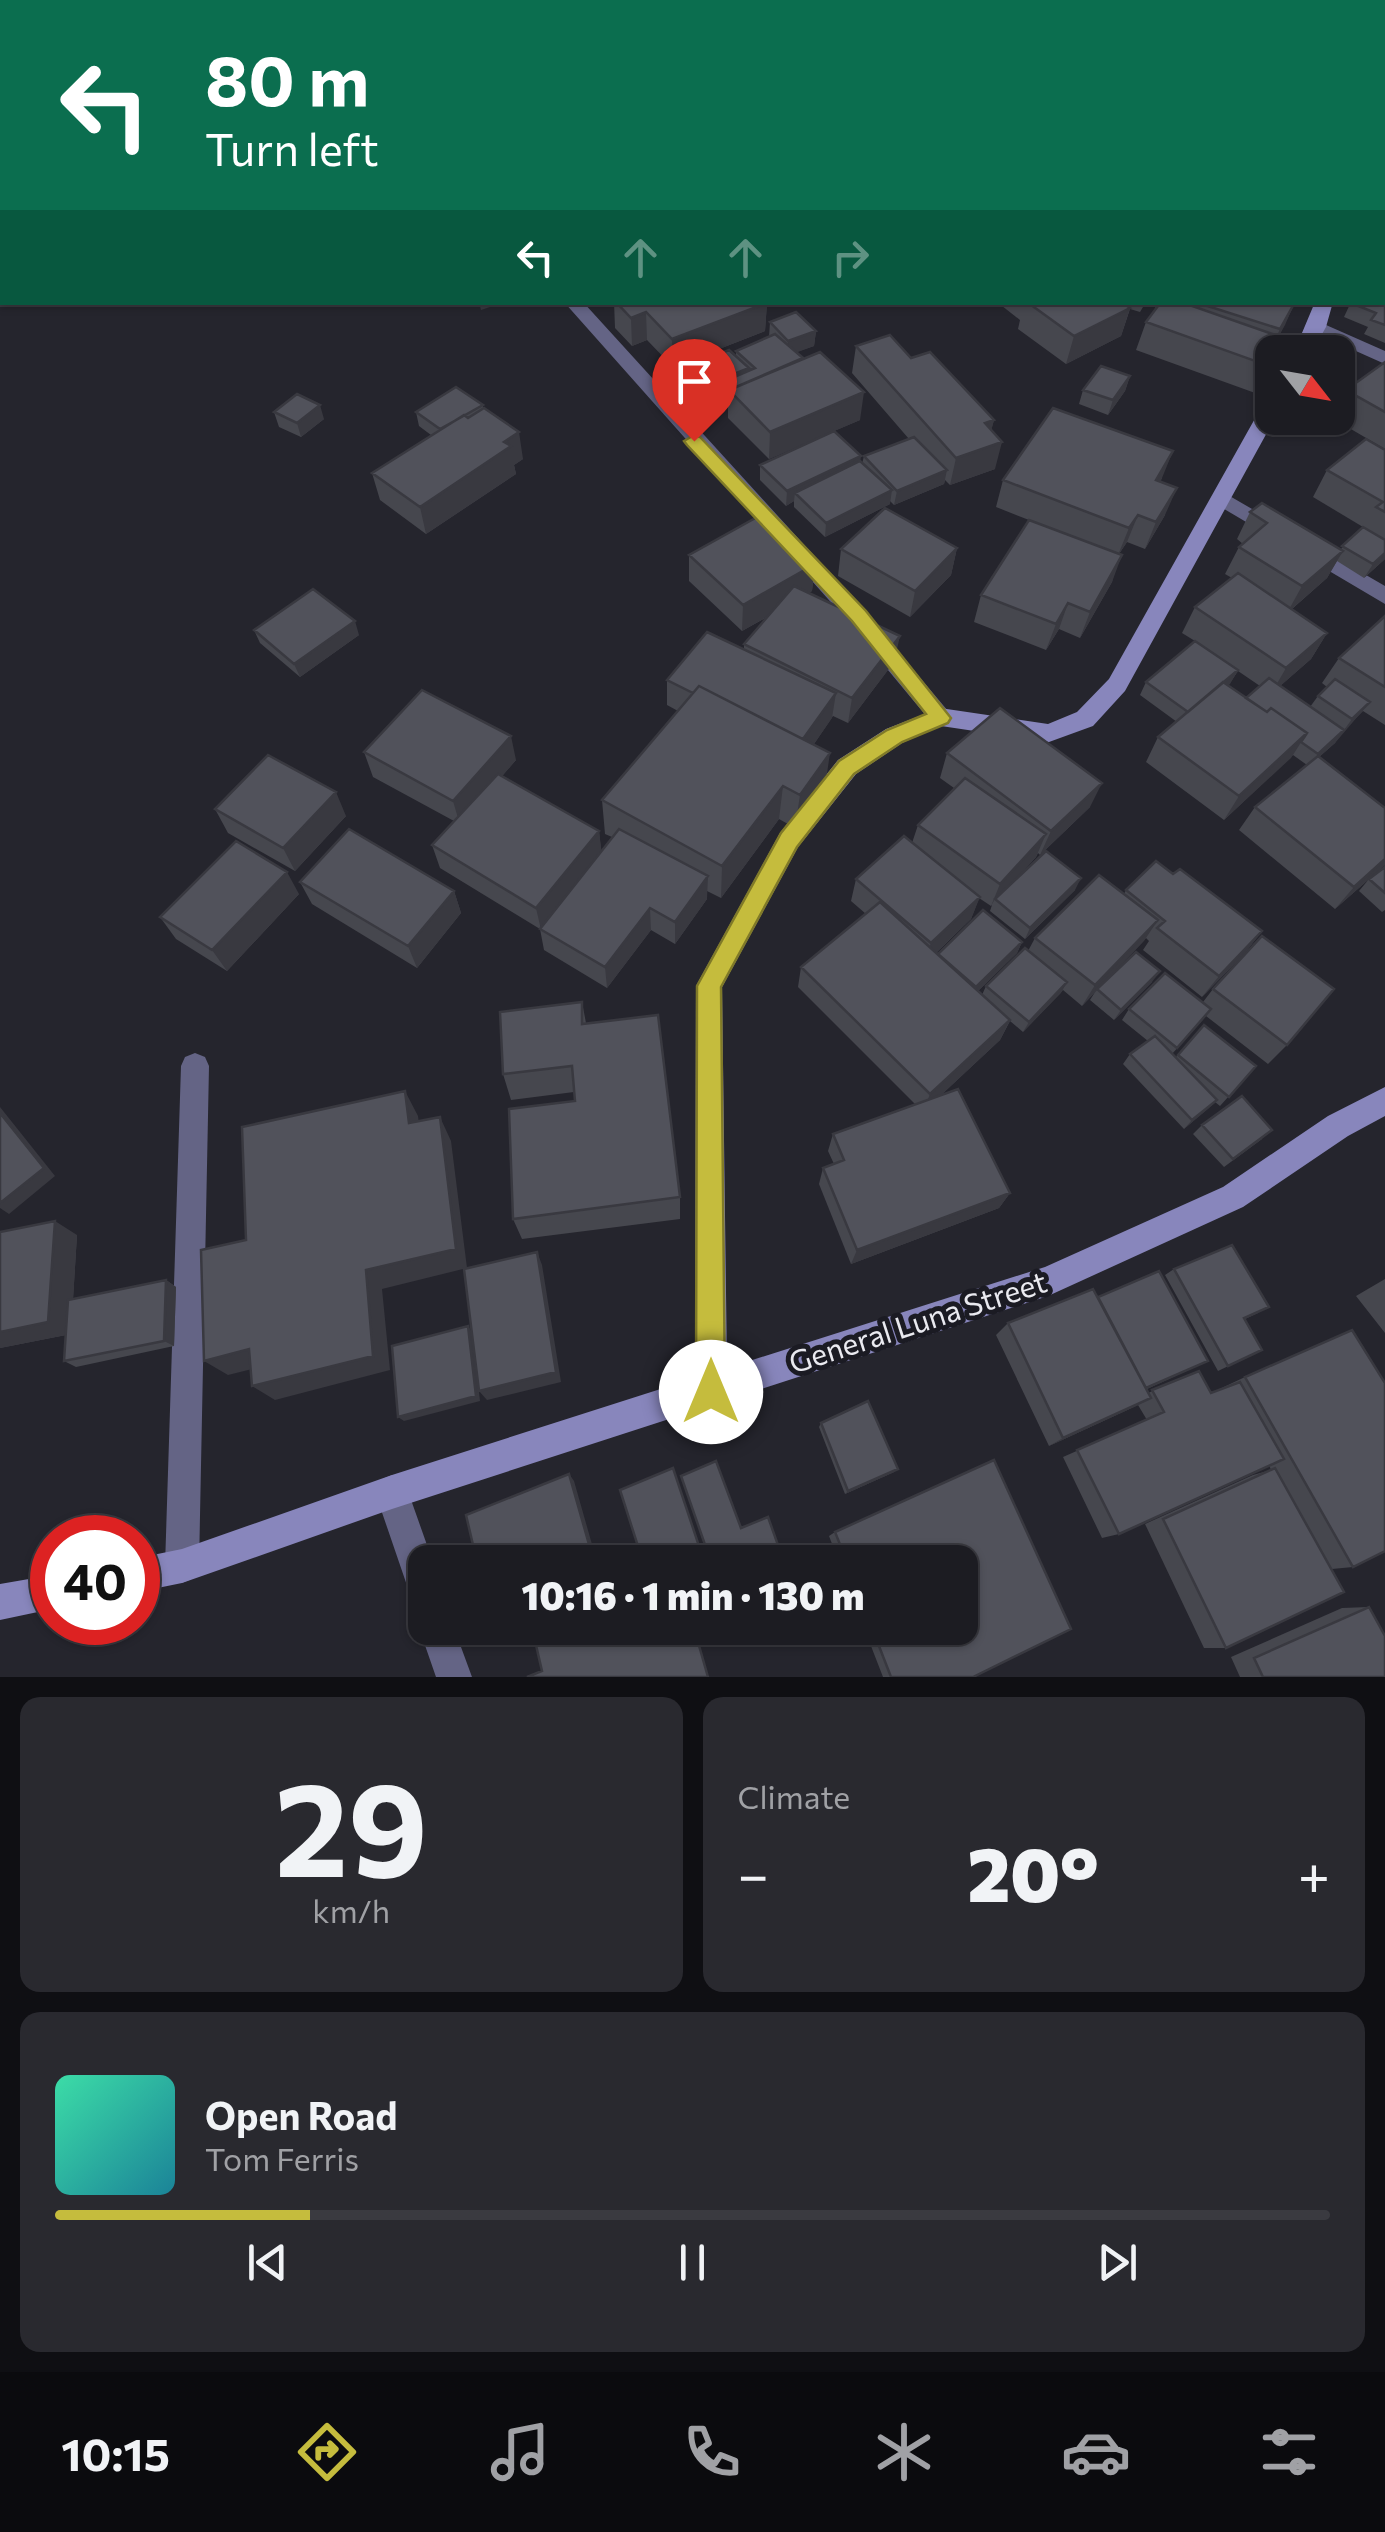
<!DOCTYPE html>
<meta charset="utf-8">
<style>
:root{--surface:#1c1c22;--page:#29292f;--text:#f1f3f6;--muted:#a0a1a5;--line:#3a3a40;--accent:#c5bc3d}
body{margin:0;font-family:Commissioner,sans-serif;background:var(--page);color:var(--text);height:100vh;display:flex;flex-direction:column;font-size:38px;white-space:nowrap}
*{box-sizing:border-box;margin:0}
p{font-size:32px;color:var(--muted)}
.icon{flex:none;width:55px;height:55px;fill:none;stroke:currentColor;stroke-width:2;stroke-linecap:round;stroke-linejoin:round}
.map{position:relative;height:1677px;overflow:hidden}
.drawer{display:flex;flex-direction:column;gap:20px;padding:20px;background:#0f0f13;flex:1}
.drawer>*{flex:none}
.guide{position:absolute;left:0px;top:0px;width:1385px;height:305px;box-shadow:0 2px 8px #0004,0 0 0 2px var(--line);background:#0b6e4f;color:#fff;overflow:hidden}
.needle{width:65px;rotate:121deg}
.controls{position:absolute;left:1255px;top:335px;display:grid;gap:20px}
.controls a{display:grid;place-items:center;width:100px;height:100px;border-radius:20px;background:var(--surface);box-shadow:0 2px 8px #0004,0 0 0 2px var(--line);font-size:50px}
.speed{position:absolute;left:30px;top:1515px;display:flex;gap:20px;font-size:50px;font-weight:700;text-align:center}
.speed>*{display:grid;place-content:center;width:130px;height:130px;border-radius:50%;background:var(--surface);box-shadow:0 2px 8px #0004,0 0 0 2px var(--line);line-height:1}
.speed .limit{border:15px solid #d22;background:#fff;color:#111}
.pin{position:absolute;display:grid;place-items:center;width:85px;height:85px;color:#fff;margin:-102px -42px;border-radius:50% 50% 50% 0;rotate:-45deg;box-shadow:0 0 10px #0007}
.pin .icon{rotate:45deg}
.me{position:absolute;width:110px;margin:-55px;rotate:0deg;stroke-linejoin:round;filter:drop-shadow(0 0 8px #0008)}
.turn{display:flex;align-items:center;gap:35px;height:210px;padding:0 40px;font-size:45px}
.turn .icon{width:130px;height:130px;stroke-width:2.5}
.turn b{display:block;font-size:70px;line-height:85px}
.lanes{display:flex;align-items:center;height:95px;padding:0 40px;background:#0003;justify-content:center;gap:50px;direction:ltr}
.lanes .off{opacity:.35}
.big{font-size:75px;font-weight:800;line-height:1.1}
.drawer .tile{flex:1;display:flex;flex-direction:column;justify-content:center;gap:15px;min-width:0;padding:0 35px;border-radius:20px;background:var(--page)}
.drawer .dial{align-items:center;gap:0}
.dial b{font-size:130px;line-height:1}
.song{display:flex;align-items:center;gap:30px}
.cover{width:120px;height:120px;border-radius:15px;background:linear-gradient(135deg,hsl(160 70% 55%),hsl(190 70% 35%))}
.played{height:10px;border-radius:5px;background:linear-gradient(90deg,var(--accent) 20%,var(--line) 20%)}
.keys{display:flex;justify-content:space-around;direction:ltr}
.heat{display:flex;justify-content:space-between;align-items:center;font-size:55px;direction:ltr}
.drawer .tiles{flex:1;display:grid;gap:20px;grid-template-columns:1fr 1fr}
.tile:last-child{grid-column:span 2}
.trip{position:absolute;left:408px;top:1545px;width:570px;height:100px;border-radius:20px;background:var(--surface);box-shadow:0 2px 8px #0004,0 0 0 2px var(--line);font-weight:800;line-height:100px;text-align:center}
.menu{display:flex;height:160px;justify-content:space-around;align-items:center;background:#0b0b0e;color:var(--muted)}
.menu .icon{width:70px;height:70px}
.menu .current{color:var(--accent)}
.menu b{font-size:45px;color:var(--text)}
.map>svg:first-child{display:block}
</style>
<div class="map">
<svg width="1385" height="1677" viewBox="0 0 1385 1677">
<rect width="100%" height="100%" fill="#25252d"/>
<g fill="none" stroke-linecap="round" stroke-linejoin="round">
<path fill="#646485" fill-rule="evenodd" d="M912,0H929L930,2H914Z"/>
<path fill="#646485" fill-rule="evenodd" d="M564,302H583L859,605L948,711L952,717L948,723H932L844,617Z
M1317,321L1385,351V364L1311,331V323Z
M1221,491L1385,586V604L1214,503L1211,498Z
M195,1053L205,1057L209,1066L199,1566L194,1578L182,1583L170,1578L165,1566L181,1066L185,1057Z
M392,1475L404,1480L433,1562H425V1608L413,1603L375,1492L380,1480Z
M425,1615V1628H454L472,1677H436L419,1628Z"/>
<path fill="#8886bc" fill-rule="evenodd" d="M1315,302H1333L1326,327L1312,352H1294Z
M1272,400L1275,418L1125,691L1093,726L1049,742L941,726L902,743L856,774L798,847L722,987L727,1368L1045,1267L1223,1187L1328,1116L1385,1087V1116L1348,1136L1243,1207L1048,1296L392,1509L182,1583L138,1592V1558L182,1549L392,1475L695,1378L696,986L780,833L838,760L886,729L940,708L1048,724L1077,712L1109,679L1262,406Z
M52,1575V1609L0,1620V1584Z"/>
</g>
<path fill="#46474e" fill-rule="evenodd" d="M794,0H868L872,2H798Z
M946,0H1103L1107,2H950Z
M1106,0H1201L1200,2H1207H1109Z
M1276,0H1342L1340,2H1276Z
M1385,0V40H1382V2Z
M1382,77L1385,78V140L1382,139Z
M1385,169V236L1382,235V174Z
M1385,236V263H1382V239Z
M1385,293V343L1364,334L1368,327L1344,317L1351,302Z
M614,302L767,303L765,331L673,367L647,340L632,346L615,328Z
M997,302H1146L1140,312L1130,309L1121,336L1066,364L1018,329L1020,320Z
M1157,302H1295L1279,336L1298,343L1294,352H1272V392L1269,398L1136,350L1146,322L1154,311Z
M770,322L816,331L814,346L796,352L860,420L834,431L862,464L864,456L909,439L852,373L856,346L911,358L994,420L991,430L995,469L950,485L945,480L944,484L894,505L890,501V504L825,537L794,507V501L786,506L760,480V465L820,437L769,459L728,418V406L721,409L713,400V397L709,399L691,380V365L736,356V351L769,337Z
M1385,362V449L1332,418H1338V407L1346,390Z
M1130,376L1125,391L1108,415L1079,404L1083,390Z
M483,405V409L523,459L514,465L516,474L426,534L380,500L372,473L431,435L419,426L416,412Z
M274,412L324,419L301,437L279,427Z
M1385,450V559L1364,578L1337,561L1327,578L1292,609L1327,633L1311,659L1280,686L1310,707L1318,696L1327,687L1322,683L1339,658L1385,616V725L1363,711L1343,731L1335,743L1319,757L1385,865L1335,909L1239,830L1255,807L1307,765L1293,755L1224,820L1146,762L1158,737L1177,722L1140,695L1146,682L1195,641L1182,633L1195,607L1232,578L1225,574L1239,547L1243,544L1237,539L1250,512L1340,550L1363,527L1313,497L1327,470ZM1238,671L1260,686L1246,698L1228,686Z
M1162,478L1160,482L1165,515L1145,549L1127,542L1119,554L1112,582L1080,638L1059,629L1046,650L974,622L981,595L1029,520L996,507L1003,480Z
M957,548L951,575L910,617L838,576L841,549Z
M689,555L815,564L812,591L808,593L894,662L848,723L833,716L814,744L825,787L795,828L779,819L721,898L707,891V899L675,944L651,930L607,988L544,950L540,929L440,868L432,845L454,821L373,777L364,752L516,760L502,776L599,831L601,851L612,837L605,834L602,800L678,711L667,705V680L744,649V644L769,616L742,631L689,581Z
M254,630L359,635L300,677L260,643Z
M947,753L1090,807L1040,855L1038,853L1036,857L1016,879L1075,890L1025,939L990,911L992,905L991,906L979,898L971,919L936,953L938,955L1022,942L1017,953L978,991L982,995L986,986L1028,951L1035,938L1124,894L1126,890L1173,874L1262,931L1245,953L1202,997L1143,950L1149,941L1146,938L1110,977L1152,982L1114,1020L1090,1000L1095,992L1082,1006L1063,990L1023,1032L1010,1021L1000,1040L940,1096L1010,1193L999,1208L851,1264L819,1184L823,1168L834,1164L828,1151L833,1134L915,1104L798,987L801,967L866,914L851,901L856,879L912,843L918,825L954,788L940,778Z
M215,809L346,816L295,871L228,833Z
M1385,867V910L1382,912L1359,891L1369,879Z
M300,882L454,891L461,913L417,968L312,904Z
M299,894L227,971L176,939L160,917Z
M1213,989L1287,1045L1268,1064L1206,1016L1172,1054L1176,1057L1204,1025L1256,1066L1220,1106L1215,1102L1184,1129L1123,1064L1130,1054L1148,1041L1122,1020L1129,1009L1203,1002Z
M582,1002L586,1023L680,1197V1219L522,1239L513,1219L575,1101L574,1092L511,1100L503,1074Z
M1202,1125L1262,1139L1224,1167L1193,1134Z
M0,1232L77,1235L73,1299L166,1280L176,1287L174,1346L76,1367L64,1361L66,1335L0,1348Z
M1174,1269L1258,1313L1245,1319L1262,1350L1218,1371L1165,1275Z
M1385,1279V1333L1356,1296Z
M1098,1297L1208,1361L1147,1389L1148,1393L1199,1371L1211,1393L1245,1377L1353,1567L1332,1569L1226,1648H1204L1145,1524L1253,1475L1271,1470L1269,1465L1119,1534L1102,1538L1063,1457L1147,1420L1138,1405L1049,1446L996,1335L1008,1323Z
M821,1423L894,1472L845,1494L819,1427Z
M994,1460L1071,1629L973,1677H883L864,1628H960V1562H839L829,1536L835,1532Z
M1369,1607L1385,1677H1240L1231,1657L1342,1608Z"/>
<path fill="#393940" d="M479,302H505L481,310Z
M1295,302L1285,325L1267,357L1280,329Z
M767,303L765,331L673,367L672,339Z
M1130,308L1121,336L1066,364L1074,336Z
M646,312L647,340L632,346L631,318Z
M816,331L814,346L787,356L788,341Z
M749,368L748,382L713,386V397L709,399V384Z
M1130,376L1125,391L1108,415L1113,400Z
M729,391L728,406L721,409L722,394Z
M864,392L860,420L769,459L770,432Z
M320,405L324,419L301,437L297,423Z
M994,420L987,447L1002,442L995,469L950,485L956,458L985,423Z
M519,432L523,459L514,465L516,474L426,534L420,507Z
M1173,451L1162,478L1145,508L1156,480Z
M861,456L859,470L795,493L794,501L786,506L787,491Z
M947,470L944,484L894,505L897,491Z
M1177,488L1165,515L1145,549L1156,522Z
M892,490L890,504L825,537L826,523Z
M1138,515L1127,542L1118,555L1129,528Z
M957,548L951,575L910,617L915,591Z
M1343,551L1327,578L1287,613L1302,586Z
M1385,553V559L1364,578L1373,564Z
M1122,555L1112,582L1080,638L1090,612Z
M815,564L812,591L742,631L743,605Z
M1068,603L1059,629L1046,650L1056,624Z
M355,621L359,635L300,677L294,664Z
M1327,633L1311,659L1271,694L1286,668Z
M900,636L894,662L848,723L852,698Z
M1238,670L1230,684L1182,725L1188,712Z
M836,693L832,718L796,770L799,745Z
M1370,702L1335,743L1309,766L1318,754L1344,730L1352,719Z
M1307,733L1291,758L1224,820L1239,796Z
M511,736L516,760L460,825L453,801Z
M830,753L825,787L795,828L800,795Z
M1102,783L1090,807L1040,855L1051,831Z
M783,786L779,819L721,898L722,866Z
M336,792L346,816L295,871L283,848Z
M599,831L602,855L541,930L536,908Z
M1046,834L1036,857L996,901L995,899L991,906L1000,884Z
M1385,859V865L1335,909L1354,887Z
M287,872L299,894L227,971L212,950Z
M708,876L707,899L675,944V922Z
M1081,878L1075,890L1025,939L1030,928Z
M454,891L461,913L417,968L408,946Z
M980,897L971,919L924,964L931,943Z
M650,908L651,930L607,988L605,967Z
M1158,920L1144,941L1082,1006L1095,985Z
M1262,931L1245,953L1202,997L1219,976Z
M1022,942L1017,953L972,997L976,987Z
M1160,971L1152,982L1114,1020L1121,1010Z
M1067,982L1061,993L1023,1032L1029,1022Z
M1010,1020L1000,1040L923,1112L930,1094Z
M405,1091L418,1116L422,1147L409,1123Z
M1217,1100L1208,1109L1184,1129L1192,1120Z
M0,1107L55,1176L9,1214L0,1208Z
M440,1117L451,1141L467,1268L382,1289L390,1370L275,1400L252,1386L366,1270Z
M1010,1193L999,1208L851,1264L857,1250Z
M55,1221L77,1235L71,1334L0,1348V1332Z
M537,1252L542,1265L561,1382L487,1400L479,1391Z
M166,1280L176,1287L174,1346L164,1341Z
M468,1326L472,1332L480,1401L404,1421L398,1417Z
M249,1349L272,1364L228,1375L204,1361Z
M1151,1398L1134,1407L1049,1446L1063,1438Z
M898,1469L894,1472L845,1494L848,1491Z
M569,1474L574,1481L597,1562H594Z
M699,1546V1548L667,1562H663Z"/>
<path fill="#51525b" stroke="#393940" stroke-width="2.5" d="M816,0H868L872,2H820Z
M971,0H1103L1107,2H975Z
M1130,0H1193L1183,2H1130L1127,1Z
M1349,0H1376L1375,2H1348Z
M1377,0H1385V10H1382V2H1375Z
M1385,82V107L1382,106V84Z
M1382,292L1385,293V325L1371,320L1376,313L1351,303L1382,302Z
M616,302H767V303L672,339L646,312L631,318Z
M1027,302H1122L1130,308L1074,336Z
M1161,302H1181L1298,343L1292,352H1272V367L1146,322Z
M1195,302H1295L1280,329Z
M796,312L816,331L788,341L770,322Z
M775,334L803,358L729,390L730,391L722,394L713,386L755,368L736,351Z
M890,335L911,358L930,352L994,420L985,423L1002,442L956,458L856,346Z
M729,350L749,368L709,384L691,365Z
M820,352L864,392L770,432L729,390Z
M1385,362V412L1346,390Z
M1101,366L1130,376L1113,400L1083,390Z
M456,387L483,405L440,429L416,412Z
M297,394L320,405L297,423L274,412Z
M484,408L519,432L504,442L511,446L420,507L372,473L464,415L468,418Z
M1053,408L1173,451L1156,480L1177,488L1156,522L1138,515L1129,528L1003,480Z
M834,431L861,456L787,491L760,465Z
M914,437L947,470L897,491L864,456Z
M1366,439L1385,450V512L1376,507L1383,502L1327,470Z
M860,461L892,490L826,523L795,493Z
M1262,503L1343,551L1302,586L1239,547L1267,523L1250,512Z
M885,508L957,548L915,591L841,549Z
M759,516L815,564L743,605L689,555Z
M1029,520L1122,555L1090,612L1068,603L1056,624L981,595Z
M1363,527L1385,540V553L1373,564L1342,546Z
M1238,573L1327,633L1286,668L1195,607Z
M794,586L900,636L852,698L744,644Z
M313,589L355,621L294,664L254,630Z
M1385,616V687L1339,658Z
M707,632L836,693L803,739L699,686L693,693L667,680Z
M1195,641L1238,670L1188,712L1146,682Z
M1269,678L1344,730L1318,754L1301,742L1307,733L1271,708L1267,712L1246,698Z
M1335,679L1370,702L1352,719L1318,696Z
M1223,682L1267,712L1271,708L1307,733L1239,796L1158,737Z
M699,686L830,753L800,795L783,786L722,866L602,800Z
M422,690L511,736L453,801L364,752Z
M1000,708L1102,783L1051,831L947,753Z
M268,755L336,792L283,848L215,809Z
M1318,756L1385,808V859L1354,887L1255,807Z
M498,774L599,831L536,908L432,845Z
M965,778L1046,834L1000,884L918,825Z
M349,829L454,891L408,946L300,882Z
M619,829L708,876L675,922L650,908L605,967L540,929Z
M904,836L980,897L931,943L856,879Z
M236,841L287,872L212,950L160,917Z
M1046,851L1081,878L1030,928L995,899Z
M1156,861L1173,874L1180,869L1262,931L1219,976L1157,928L1165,921L1126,890Z
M1385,867V893L1369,879Z
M1099,875L1158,920L1095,985L1035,938Z
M880,902L1010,1020L930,1094L801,967Z
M983,910L1022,942L976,987L938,954Z
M1262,936L1334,989L1287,1045L1213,989Z
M1025,948L1067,982L1029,1022L986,986Z
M1136,952L1160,971L1121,1010L1097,989Z
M1165,973L1211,1009L1177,1048L1129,1009Z
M582,1002V1024L658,1015L680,1197L513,1219L509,1109L575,1101L572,1066L503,1074L500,1012Z
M1204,1025L1256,1066L1229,1097L1178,1055Z
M1155,1036L1217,1100L1192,1120L1130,1054Z
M958,1089L1010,1193L857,1250L823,1168L844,1160L833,1134Z
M405,1091L409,1123L440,1117L456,1249L366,1270L373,1356L252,1386L249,1349L204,1361L201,1250L246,1240L242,1127Z
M1242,1096L1272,1130L1233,1159L1202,1125Z
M0,1113L44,1168L0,1203Z
M55,1221L48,1322L0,1332V1232Z
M1232,1245L1269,1307L1244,1318L1262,1350L1228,1366L1174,1269Z
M537,1252L556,1372L479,1391L464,1269Z
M1159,1271L1208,1361L1146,1388L1098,1297Z
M166,1280L164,1341L64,1361L68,1300Z
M1093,1289L1151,1398L1063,1438L1008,1323Z
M468,1326L476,1396L398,1417L392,1346Z
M1352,1330L1385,1383V1551L1353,1567L1245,1377Z
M1199,1371L1211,1393L1240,1382L1284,1459L1119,1534L1077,1450L1164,1412L1152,1390Z
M868,1401L898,1469L848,1491L821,1423Z
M994,1460L1071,1629L973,1677H891L872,1628H960V1562H847L835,1532Z
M716,1461L741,1528L768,1517L784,1562H711L681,1476Z
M673,1468L699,1546L663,1562H643L620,1490Z
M1275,1468L1344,1592L1226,1648L1163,1519Z
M569,1474L594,1562H477L466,1515Z
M1369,1607L1385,1636V1677H1263L1254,1658Z
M532,1628H694L708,1677H527L542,1671Z
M734,1628H751L736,1634Z"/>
<path fill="#c5bc3d" stroke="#807a28" stroke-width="2.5" d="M694,435L700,437L866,611L951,718L948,723L902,742L854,774L797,847L721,987L725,1392L721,1402L711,1406L700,1402L696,1392L697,986L781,833L839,761L887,730L926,714L852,621L687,445L684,441Z"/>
<g text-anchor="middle" stroke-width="10" stroke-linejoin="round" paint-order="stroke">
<g font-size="30" fill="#eaeaf0" stroke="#1b1b23">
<text transform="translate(918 1323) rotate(-18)" y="10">General Luna Street</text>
</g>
</g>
</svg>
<div class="controls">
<a><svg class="needle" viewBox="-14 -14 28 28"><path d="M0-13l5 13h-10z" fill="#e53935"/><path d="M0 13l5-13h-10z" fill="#a0a1a5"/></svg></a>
</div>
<div class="speed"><div class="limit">40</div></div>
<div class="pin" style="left:694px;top:441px;background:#d93025"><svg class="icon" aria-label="arrive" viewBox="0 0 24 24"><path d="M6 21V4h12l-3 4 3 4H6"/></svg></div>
<svg class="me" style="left:711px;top:1392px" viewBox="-20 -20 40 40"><circle r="19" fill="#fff"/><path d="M0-13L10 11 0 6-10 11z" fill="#c5bc3d"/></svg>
<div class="trip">10:16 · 1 min · 130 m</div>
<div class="guide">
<div class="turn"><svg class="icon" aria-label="left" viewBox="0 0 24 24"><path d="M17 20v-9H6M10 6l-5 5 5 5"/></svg><div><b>80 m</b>Turn left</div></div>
<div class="lanes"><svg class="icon" aria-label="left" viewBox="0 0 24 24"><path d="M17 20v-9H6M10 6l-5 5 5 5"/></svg><svg class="icon off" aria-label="ahead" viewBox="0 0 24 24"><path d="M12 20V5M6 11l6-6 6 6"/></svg><svg class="icon off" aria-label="ahead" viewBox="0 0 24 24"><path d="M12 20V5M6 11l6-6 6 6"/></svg><svg class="icon off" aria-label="right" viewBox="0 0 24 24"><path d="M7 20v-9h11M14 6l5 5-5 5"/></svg></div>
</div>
</div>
<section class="drawer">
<div class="tiles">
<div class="tile dial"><b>29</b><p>km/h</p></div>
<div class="tile"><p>Climate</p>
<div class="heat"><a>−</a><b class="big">20°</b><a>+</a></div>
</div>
<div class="tile">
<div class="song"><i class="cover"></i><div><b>Open Road</b><p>Tom Ferris</p></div></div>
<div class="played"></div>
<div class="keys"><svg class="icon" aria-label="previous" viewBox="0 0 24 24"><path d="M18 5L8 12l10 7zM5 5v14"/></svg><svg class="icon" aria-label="pause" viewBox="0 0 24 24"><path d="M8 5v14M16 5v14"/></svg><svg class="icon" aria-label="next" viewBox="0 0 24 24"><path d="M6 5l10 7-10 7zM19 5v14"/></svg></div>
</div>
</div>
</section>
<nav class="menu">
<b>10:15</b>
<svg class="icon current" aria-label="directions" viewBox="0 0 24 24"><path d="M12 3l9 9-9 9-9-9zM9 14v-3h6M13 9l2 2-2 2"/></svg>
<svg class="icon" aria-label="music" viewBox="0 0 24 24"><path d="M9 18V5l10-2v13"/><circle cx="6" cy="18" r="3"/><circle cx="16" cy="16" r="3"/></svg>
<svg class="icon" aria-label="phone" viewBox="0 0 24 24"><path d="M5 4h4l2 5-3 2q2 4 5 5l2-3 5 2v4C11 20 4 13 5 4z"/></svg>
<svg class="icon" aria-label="climate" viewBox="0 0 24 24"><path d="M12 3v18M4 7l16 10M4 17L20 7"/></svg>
<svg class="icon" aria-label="car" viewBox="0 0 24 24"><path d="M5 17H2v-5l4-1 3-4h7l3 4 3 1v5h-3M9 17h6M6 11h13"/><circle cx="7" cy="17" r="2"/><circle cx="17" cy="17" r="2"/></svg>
<svg class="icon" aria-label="filters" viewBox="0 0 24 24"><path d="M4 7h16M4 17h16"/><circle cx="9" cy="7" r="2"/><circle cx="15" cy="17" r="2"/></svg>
</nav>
